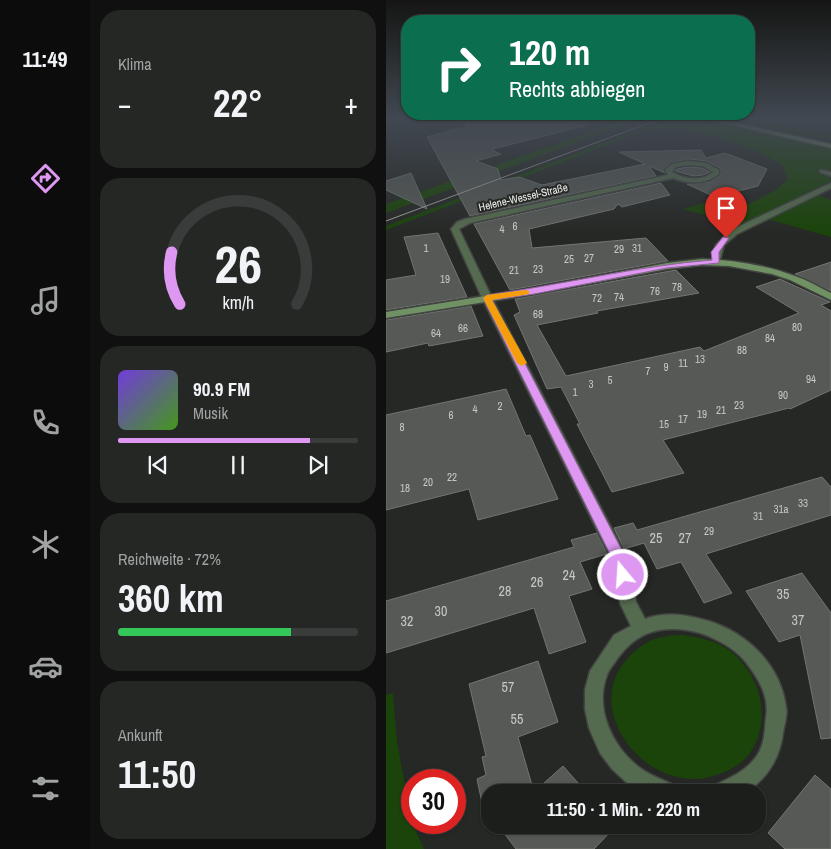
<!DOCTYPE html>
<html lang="de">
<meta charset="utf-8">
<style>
:root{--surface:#1c1e1c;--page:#252725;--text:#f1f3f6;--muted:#a0a2a3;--line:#3a3c3b;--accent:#de98f2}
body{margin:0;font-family:"Archivo Narrow",sans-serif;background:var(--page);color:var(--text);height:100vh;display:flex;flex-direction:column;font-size:19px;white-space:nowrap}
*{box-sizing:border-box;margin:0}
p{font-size:16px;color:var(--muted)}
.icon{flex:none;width:28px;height:28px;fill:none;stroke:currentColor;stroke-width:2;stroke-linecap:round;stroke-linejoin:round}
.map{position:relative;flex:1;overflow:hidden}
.drawer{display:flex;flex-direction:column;gap:10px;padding:10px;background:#0f100f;width:296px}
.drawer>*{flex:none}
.banner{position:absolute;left:15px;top:15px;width:354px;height:105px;border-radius:20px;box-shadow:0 1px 4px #0004,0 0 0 1px var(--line);background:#0b6e4f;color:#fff;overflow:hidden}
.speed{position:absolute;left:15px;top:769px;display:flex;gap:10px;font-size:25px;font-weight:700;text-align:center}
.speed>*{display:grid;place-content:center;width:65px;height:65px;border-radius:50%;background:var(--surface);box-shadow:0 1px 4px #0004,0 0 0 1px var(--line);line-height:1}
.speed .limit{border:8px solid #d22;background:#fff;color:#111}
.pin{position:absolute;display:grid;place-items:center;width:42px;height:42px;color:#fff;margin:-51px -21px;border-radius:50% 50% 50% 0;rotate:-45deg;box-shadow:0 0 5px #0007}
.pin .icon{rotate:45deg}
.me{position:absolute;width:55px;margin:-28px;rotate:342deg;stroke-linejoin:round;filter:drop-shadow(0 0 4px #0008)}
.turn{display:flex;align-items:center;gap:18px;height:105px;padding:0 25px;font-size:22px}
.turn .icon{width:65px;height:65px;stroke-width:2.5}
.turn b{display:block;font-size:35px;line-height:42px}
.big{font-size:38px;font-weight:700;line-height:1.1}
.drawer .card{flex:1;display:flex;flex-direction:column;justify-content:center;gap:8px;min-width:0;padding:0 18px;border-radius:20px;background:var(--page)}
.drawer .dial{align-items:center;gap:0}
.dial svg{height:130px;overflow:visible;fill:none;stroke:var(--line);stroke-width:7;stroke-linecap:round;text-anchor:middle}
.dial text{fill:var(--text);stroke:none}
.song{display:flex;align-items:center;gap:15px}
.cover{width:60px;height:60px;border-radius:8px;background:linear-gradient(135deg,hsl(260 70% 55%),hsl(100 70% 35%))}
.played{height:5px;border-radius:2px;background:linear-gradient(90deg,var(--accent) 80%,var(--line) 80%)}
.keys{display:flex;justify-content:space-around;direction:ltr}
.heat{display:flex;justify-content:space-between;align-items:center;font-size:28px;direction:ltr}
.charge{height:8px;border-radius:4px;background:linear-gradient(90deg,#34c759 72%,var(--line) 0)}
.trip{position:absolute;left:95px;top:784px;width:285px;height:50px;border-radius:20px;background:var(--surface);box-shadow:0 1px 4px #0004,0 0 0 1px var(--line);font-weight:700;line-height:50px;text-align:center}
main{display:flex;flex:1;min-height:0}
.menu{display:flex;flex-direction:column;width:90px;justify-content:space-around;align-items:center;background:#0b0c0b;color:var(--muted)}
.menu .icon{width:35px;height:35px}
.menu .selected{color:var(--accent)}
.menu b{font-size:22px;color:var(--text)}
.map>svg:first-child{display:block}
</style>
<main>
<nav class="menu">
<b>11:49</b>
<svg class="icon selected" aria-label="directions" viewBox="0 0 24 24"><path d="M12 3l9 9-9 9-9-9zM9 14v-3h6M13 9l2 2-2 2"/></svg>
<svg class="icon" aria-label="music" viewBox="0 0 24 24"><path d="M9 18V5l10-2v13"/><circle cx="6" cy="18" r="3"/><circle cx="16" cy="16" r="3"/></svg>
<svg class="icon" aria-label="phone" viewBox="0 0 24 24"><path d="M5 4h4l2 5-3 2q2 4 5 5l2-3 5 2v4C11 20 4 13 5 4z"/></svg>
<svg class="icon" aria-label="climate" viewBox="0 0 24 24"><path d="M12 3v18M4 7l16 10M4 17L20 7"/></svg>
<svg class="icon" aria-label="car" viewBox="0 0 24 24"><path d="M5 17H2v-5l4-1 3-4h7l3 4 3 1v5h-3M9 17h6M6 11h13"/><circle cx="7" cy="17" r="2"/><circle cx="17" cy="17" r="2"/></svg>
<svg class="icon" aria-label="filters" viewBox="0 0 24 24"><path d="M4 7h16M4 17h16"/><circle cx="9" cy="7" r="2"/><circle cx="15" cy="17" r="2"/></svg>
</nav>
<section class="drawer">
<div class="card"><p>Klima</p>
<div class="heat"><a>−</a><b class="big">22°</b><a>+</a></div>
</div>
<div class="card dial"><svg viewBox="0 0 100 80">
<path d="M14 69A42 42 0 1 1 86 69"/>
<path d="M14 69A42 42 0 0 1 9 37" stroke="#de98f2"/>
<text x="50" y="56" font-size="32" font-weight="700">26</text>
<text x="50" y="72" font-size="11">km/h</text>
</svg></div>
<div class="card">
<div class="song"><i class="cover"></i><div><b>90.9 FM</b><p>Musik</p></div></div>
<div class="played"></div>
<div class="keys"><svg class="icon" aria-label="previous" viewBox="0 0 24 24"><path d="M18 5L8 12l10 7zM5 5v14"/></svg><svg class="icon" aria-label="pause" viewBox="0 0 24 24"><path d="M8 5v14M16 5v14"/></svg><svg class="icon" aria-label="next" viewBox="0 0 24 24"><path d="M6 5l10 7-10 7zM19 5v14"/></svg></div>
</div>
<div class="card"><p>Reichweite · 72%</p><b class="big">360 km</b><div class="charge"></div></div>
<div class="card"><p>Ankunft</p><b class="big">11:50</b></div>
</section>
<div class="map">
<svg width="445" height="849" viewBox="0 0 445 849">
<rect width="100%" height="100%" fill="#262825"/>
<path fill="#2c332a" d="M359,117H445V137L367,120Z"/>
<path fill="#1a4409" d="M247,117H259L0,213V204Z
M286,117H301L445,149V169L431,171L443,176L445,181L422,192L445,200V237L374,217L357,226L297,209L329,200L349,211L390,190L402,179L396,165L370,150L326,136L292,129L260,130L0,230V226Z
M335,117H359L445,137V140Z
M295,635C310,637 324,639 338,647C373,668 388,718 364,753C356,764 343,771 330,775C264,799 190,709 244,656C252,648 261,641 272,638C279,636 288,635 295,635Z
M7,693L11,742L26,822L38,849H0V695Z"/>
<path fill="#565955" stroke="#727571" d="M81,117H201L202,125L107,149L108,151L115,154L90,161L112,169L115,180L133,177L156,185L259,164L233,152L315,150L320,158L339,153L381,169L372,186L329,197L301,184L324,182L334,176V168L320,161L302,159L285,163L277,170L279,173L263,166L270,176L84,216L41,137L73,128L79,130Z
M302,167L316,168L324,172L317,175L307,176L289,171L291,169Z
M25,173L41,209L0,190V181Z
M275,183L284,195L236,207L232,204L228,209L143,229L146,248L260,238L282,261L124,290L88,224Z
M52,233L81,297L0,310V280L30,275L18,237Z
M445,262V291L409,274Z
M290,270L313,293L211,311L212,313L151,325L180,376L314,347L318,351L413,313L370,287L394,279L444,302L435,305L445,311V390L404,409L403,408L277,440L298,473L226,492L191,424H194L175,387L161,389L128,315L134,312L129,299Z
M85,306L97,336L43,346L42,343L0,352V320Z
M120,389L140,436L144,435L172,499L92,520L83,489L0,510V415Z
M436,477L445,487V515L320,554L346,593L318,603L295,562L271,569L258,543L238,549L228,528L247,523L251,530Z
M211,533L221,554L194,562L206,589L183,596L200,642L163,654L148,608L0,653V601L188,547L185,540Z
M416,573L445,613V738L435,739L414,635L393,642L360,591Z
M152,661L172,722L132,737L148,792L177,766L200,792H104V814L96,803L91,779L100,775L96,757L100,756L83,684Z
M429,775L445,789V849H399L382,833Z
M112,825H228L229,827L208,849H130Z"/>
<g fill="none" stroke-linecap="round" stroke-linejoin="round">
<defs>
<path id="street" d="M302,161L320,163L333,170V174C321,185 302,184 287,178L84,223L73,229L106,298L243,562L250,602L259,619C277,612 297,614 315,619C357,629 394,662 400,707C402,715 398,725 397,733C394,758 381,779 360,792H326L329,785C347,777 370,766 376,745C379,736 379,727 380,718C384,696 372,678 359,661C348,648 330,638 314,633C299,629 281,627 266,632C251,636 240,647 231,659C228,664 223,669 221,675C208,709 227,748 254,768C265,776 277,780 288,785L291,792H256L240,782L226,769L214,753L203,728L199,709V690L204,671L228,635L245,626L234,603L227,562L96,298L65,229L71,222L79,219L282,175L279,170L286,164ZM302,165L317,166L327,172C316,182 298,179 286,172L290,167Z
M434,170L445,172V176L434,172Z
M445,183V188L351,234L338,245L333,264H327L326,262L327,253L330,245L345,230Z"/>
<path id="secondary" d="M312,117H323L445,144V148Z
M316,259C347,260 380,265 409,276C421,280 433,287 445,293V300L404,280L386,274L343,266L316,265L281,269L148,294L0,318V312L148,288L281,263Z"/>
</defs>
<use href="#street" stroke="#424441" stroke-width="3"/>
<use href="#secondary" stroke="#424441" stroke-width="3"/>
<use href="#street" fill="#556b4f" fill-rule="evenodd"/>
<use href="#secondary" fill="#6f9164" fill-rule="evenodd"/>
<path stroke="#a0a29f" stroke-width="1" d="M0,221L279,117"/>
</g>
<linearGradient id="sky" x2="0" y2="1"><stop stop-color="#151614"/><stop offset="0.5" stop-color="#414851"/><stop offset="1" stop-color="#414851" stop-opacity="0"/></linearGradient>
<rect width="445" height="236" fill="url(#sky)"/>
<path fill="#de98f2" stroke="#90639d" d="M337,237L343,238L333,252V263L281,268L148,294L106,300L242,562L244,575L242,580L237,581L232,580L228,562L97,298L101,295C176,285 250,266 326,260L325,252Z"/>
<path fill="#f59e0b" d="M140,290L143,291V294L106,300L141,363L136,366L131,363L97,298L101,295Z"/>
<g text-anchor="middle" stroke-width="4" stroke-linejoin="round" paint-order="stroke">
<g font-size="11" fill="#ecedeb" stroke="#262825">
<text transform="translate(137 197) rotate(-13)" y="4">Helene-Wessel-Straße</text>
</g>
<g font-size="11" fill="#c6c8c6">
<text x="129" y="230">6</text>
<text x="116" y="233">4</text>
<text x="40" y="252">1</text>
<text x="251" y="252">31</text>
<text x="233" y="253">29</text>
<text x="203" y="262">27</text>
<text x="183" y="263">25</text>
<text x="152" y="273">23</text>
<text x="128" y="274">21</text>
<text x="59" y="283">19</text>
<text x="291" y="291">78</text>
<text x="269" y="295">76</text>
<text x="233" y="301">74</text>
<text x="211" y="302">72</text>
<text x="152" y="318">68</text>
<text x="411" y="331">80</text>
<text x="77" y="332">66</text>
<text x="50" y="337">64</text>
<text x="384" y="342">84</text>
<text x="356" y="354">88</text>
<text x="314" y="363">13</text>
<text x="297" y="367">11</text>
<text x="280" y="371">9</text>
<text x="262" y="375">7</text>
<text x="425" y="383">94</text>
<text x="224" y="384">5</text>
<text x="205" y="388">3</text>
<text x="189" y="396">1</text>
<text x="397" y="399">90</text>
<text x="353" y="409">23</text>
<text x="114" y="410">2</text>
<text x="89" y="413">4</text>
<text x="335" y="414">21</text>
<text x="316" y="418">19</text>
<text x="65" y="419">6</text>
<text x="297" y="423">17</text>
<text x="278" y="428">15</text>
<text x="16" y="431">8</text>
<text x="66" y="481">22</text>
<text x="42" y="486">20</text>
<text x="19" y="492">18</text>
<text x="417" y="507">33</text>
<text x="395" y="513">31a</text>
<text x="372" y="520">31</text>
<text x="323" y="535">29</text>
</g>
<g font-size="14" fill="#c6c8c6">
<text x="270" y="543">25</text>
<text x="299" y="543">27</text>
<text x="183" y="580">24</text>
<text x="151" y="587">26</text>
<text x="119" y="596">28</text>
<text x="397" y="599">35</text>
<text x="55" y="616">30</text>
<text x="412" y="625">37</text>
<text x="21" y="626">32</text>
<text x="122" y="692">57</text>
<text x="131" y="724">55</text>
</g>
</g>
</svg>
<div class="speed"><div class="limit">30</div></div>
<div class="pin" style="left:340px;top:238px;background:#d93025"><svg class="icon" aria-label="arrive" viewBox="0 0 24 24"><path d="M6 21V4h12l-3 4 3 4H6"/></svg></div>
<svg class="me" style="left:237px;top:575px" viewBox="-20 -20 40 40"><circle r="17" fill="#de98f2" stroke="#fff" stroke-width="3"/><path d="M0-11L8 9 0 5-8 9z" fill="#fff"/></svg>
<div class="trip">11:50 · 1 Min. · 220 m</div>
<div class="banner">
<div class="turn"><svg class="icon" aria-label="right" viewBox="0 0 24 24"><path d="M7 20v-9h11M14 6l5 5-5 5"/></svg><div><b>120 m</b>Rechts abbiegen</div></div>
</div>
</div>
</main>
